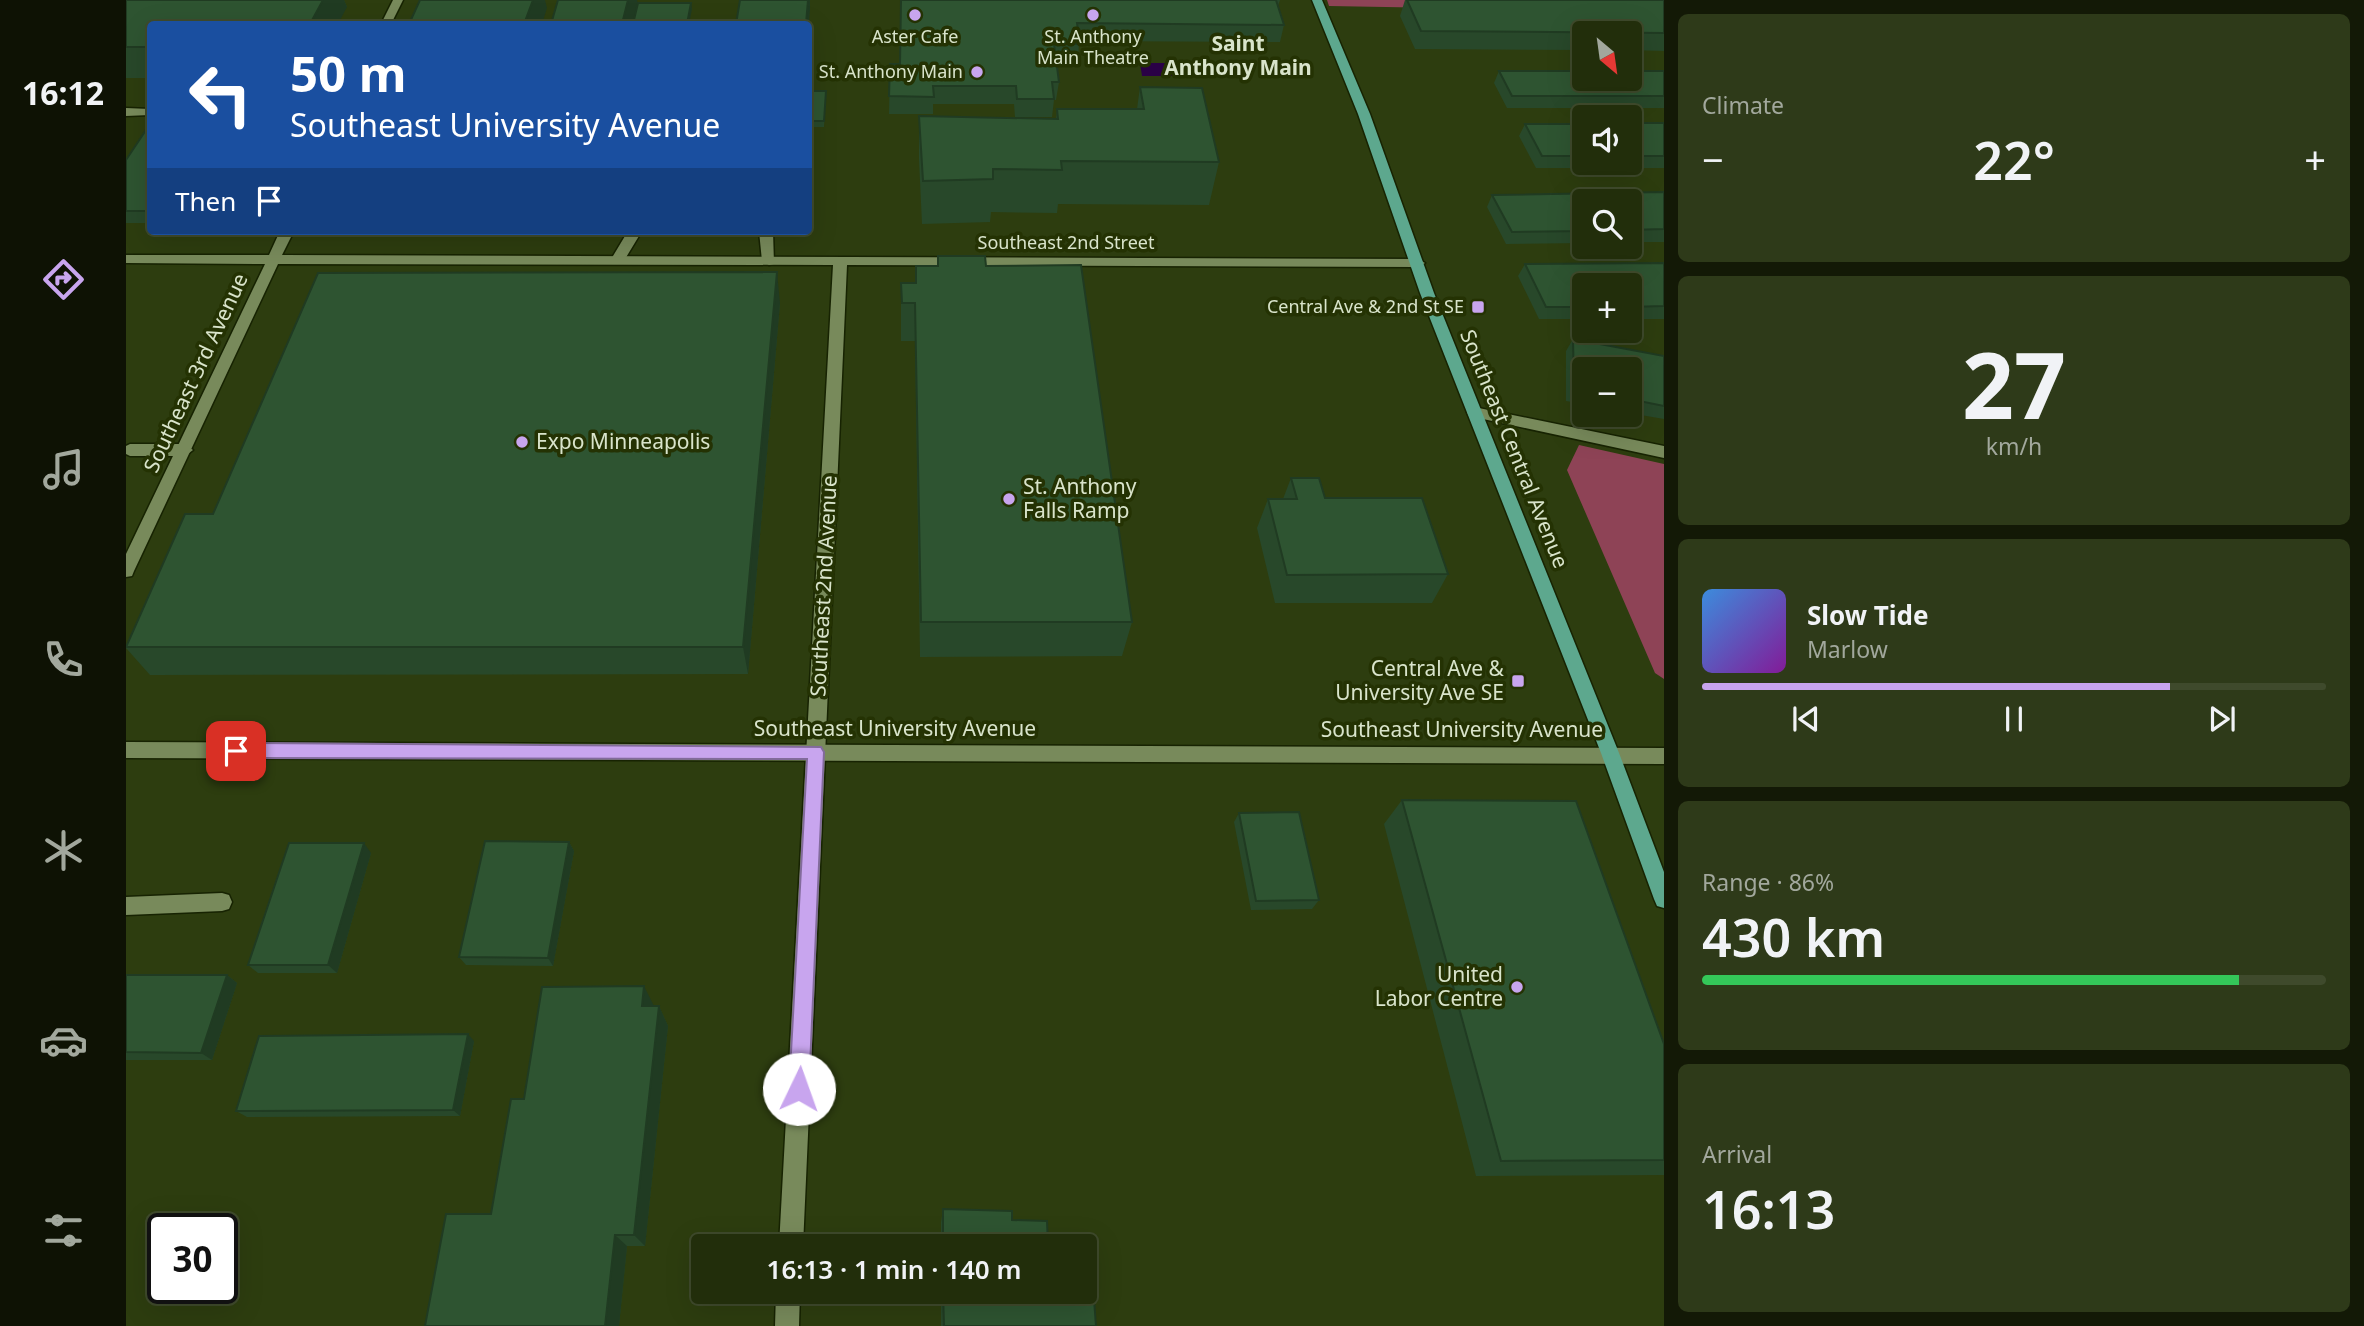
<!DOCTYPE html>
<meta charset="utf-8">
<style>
:root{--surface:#222e0b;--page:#2e3a19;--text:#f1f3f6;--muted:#a2a89d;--line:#3f4a2c;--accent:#c8a5ee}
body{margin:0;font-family:"Noto Sans",sans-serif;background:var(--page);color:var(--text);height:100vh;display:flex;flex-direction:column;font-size:26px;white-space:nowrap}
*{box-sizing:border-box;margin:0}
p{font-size:23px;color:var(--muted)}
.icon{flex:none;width:38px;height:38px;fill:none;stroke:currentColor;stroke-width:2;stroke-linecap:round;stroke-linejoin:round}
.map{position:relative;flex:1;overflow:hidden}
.panel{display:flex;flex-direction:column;gap:14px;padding:14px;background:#131906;width:700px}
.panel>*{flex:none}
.banner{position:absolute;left:21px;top:21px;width:665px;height:214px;border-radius:7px;box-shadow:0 7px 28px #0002,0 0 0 2px var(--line);background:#1a4fa0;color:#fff;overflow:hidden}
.needle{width:46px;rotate:151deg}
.controls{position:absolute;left:1446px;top:21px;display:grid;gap:14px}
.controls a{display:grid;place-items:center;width:70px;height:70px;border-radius:7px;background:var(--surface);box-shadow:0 7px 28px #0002,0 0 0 2px var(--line);font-size:35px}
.speed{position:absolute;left:21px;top:1213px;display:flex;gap:14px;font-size:35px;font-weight:700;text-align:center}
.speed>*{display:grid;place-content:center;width:91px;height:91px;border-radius:50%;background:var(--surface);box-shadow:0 7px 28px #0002,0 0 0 2px var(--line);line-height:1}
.speed .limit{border:4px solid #111;border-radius:10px;background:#fff;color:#111}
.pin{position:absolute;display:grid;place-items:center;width:60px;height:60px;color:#fff;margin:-30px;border-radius:14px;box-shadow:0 4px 10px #0006}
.me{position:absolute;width:77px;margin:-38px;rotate:3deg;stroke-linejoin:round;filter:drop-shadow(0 0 5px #0008)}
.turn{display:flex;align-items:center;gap:24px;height:147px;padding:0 28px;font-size:32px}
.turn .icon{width:91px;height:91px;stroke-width:2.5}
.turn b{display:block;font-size:49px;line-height:60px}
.then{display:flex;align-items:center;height:66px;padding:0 28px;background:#0003;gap:14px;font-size:26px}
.big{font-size:52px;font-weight:600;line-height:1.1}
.panel .widget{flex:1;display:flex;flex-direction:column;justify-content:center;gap:10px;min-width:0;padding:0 24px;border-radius:10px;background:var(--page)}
.panel .dial{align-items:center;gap:0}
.dial b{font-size:91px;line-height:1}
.song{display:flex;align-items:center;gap:21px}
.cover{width:84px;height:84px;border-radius:10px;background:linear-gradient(135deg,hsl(210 70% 55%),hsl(290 70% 35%))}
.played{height:7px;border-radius:4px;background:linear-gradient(90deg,var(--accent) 75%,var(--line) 75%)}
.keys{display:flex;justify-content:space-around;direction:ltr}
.heat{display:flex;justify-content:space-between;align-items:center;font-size:38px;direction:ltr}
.charge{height:10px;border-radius:5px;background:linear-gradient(90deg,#34c759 86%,var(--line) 0)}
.trip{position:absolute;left:565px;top:1234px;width:406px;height:70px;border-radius:7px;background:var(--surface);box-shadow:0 7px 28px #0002,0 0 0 2px var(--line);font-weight:600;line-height:70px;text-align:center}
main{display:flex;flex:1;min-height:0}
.tab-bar{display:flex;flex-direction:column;width:126px;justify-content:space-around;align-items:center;background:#0e1204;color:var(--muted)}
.tab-bar .icon{width:49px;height:49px}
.tab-bar .selected{color:var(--accent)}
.tab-bar b{font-size:32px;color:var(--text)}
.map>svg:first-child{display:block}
</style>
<main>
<nav class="tab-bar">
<b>16:12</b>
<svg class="icon selected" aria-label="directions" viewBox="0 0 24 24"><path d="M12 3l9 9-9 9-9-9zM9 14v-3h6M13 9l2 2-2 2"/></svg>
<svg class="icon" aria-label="music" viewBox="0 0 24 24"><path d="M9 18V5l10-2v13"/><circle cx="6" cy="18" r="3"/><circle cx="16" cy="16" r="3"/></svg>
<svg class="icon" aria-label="phone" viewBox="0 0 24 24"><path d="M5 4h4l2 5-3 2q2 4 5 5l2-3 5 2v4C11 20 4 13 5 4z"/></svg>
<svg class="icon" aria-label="climate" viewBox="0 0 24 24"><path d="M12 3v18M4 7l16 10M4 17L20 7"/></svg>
<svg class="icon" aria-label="car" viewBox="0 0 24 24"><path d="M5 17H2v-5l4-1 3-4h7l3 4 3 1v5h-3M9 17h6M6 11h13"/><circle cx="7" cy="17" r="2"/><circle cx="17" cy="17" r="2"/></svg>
<svg class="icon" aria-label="filters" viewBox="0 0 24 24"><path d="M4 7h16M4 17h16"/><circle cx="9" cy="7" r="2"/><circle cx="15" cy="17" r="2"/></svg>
</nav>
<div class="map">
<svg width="1538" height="1326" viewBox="0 0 1538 1326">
<rect width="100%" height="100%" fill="#2d3d0f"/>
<path fill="#8e4356" d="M1201,0H1538V12L1203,6Z
M1453,445L1538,464V679L1529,673L1441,470Z"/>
<path fill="#2a0146" d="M1014,63H1072L1075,76H1016Z"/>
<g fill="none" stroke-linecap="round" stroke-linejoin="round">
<defs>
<path id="lane" d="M0,108L24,109V115L0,116Z
M502,231H516L496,264H486L484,261Z
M633,231H647L648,264L643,265L636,261Z
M4,444H59L67,450L59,456H4L0,454V446Z
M96,893L103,895L106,902L103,909L96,911L0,915V897Z"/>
<path id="street" d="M267,0H277L265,24H255Z
M154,231H168L156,255L1292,259L1299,263L1292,267L721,265L677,1246H653L707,265L152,264L8,571L6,576L0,577V554L139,264L0,263V255H143Z
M1348,407L1538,446V458L1343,416L1341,412L1343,408Z
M650,1292H674L673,1326H649Z"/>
<path id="secondary" d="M0,742L1538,748V764L0,758Z"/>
<path id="primary" d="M1186,0H1196L1244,114L1308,293L1493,753L1538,872V908L1531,906L1528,899L1475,753L1294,293L1232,114Z"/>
</defs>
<use href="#lane" stroke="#172302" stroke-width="3"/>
<use href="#street" stroke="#172302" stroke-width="3"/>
<use href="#secondary" stroke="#172302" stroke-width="3"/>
<use href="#primary" stroke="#172302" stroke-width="3"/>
<use href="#lane" fill="#788a5b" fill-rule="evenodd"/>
<use href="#street" fill="#788a5b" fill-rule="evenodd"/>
<use href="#secondary" fill="#788a5b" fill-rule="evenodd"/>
<use href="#primary" fill="#5da88e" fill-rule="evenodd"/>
</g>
<path fill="#28482a" d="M0,0H218L221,7L24,24V78H0Z
M775,0H1154L1152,6L1158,25L1154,42L953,41L952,62H930L933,82L930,100H928L926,117H889L888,104H807V114H763L764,64H774Z
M1279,0H1538V51L1503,50V33H1458V50L1289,49L1274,16Z
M1373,71H1538V108H1381L1368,83Z
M1014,87L1093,162L1083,205L932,204L931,213L865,212L864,222L796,224L793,159V116L930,119L931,109H1011Z
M700,91L698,127H685L684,122H682V96H686Z
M1503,123H1538V168H1410L1393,136L1399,124H1458V163H1503Z
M24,127V223H0V160Z
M1538,192V242H1503V201H1458V243L1380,244L1361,207L1366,195Z
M812,256L860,266L1006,622L996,656L794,657L789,341H775V283H790L811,266Z
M1538,263V319H1503V285H1458V319H1413L1392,276L1399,264Z
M654,303L622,674L24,675L0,648V646L87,514Z
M1447,339L1538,356V419L1503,413V369H1458V404L1440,401V351Z
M1165,478L1322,574L1306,603H1149L1131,528L1142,499H1157Z
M1276,800L1538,1044V1175L1350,1176L1258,824Z
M1113,813L1193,900L1186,909L1125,910L1108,822Z
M443,842L448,851L427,966L340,965L333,957Z
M245,853L211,973H132L122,965Z
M0,975H101L111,983L86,1060H0Z
M528,1006H533L542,1026L519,1246H501L493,1326H299L365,1214L398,1099Z
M348,1041L334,1116L121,1117L110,1111Z
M817,1209L886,1211V1220L921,1221L922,1244L964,1245L970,1326H815V1292H959V1246H815V1222Z"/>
<path fill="#203b22" d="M197,0H218L221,7L212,24H184Z
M407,0H419L421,8L416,24H398Z
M502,0H511L513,9L509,24H496Z
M682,0H684V10L682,32V24H680Z
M565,3L566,9L563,24H561Z
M651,272L654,303L622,674L617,647Z
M443,842L448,851L427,966L422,958Z
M238,843L245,853L211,973L202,965Z
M101,975L111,983L86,1060L75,1053Z
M518,986L528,1006H516Z
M533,1006L542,1026L519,1246L508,1235Z
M342,1034L348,1041L334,1116L327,1110Z
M489,1235L501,1246L493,1326H479Z"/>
<path fill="#2e5431" stroke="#203b22" stroke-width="2" d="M0,0H197L184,24H24V47H0Z
M294,0H407L398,24H283Z
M432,0H502L496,24H425Z
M614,0H682L680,24H610Z
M775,0H1150L1158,25L951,23L954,44H928L933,82H926L928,99H891L890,86H807L808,97L763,96L764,64H774Z
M1281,0H1538V33L1295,31Z
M512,3H565L561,24H507Z
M1373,71H1458V79H1503V71H1538V96H1386Z
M1014,87L1076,88L1093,162L935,161L936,170L867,169V179L797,181L793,116L932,119L931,109H1018Z
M686,91H700L698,121H684L685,115H682V96H686Z
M1503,123H1538V156H1503Z
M1399,124H1458V156H1416Z
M22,127H24V211H0V160Z
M1538,192V229L1503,230V201H1458V231L1386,232L1366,195Z
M812,256H859L860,266L955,265L1006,622H795L789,303H776L775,283H790V266H812Z
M1538,263V306L1503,307V285H1458V307H1420L1399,264Z
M651,272L617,647H0L59,514H87L192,273Z
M1447,339L1538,356V406L1503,399V369H1458V390L1448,389Z
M1165,478H1193L1199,498H1296L1322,574L1161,575L1142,499H1171Z
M1276,800L1450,801L1538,1044V1160L1375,1161Z
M1173,812L1193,900L1130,901L1113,813Z
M359,841L443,842L422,958L333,957Z
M163,843H238L202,965H122Z
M0,975H101L75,1053L0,1052Z
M518,986L516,1006H533L508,1235H489L479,1326H299L320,1214H365L385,1099H398L416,987Z
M342,1034L327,1110L110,1111L133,1036Z
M817,1209L886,1211V1220L921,1221L922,1244L964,1245L970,1326H818L817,1292H959V1246H817Z"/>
<path fill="#c8a5ee" stroke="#826b9b" stroke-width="2" d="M110,743L695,747L698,752L683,1089L680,1096L673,1099L666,1096L663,1089L681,759L110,758L105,756L102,751L105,745Z"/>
<g fill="#c8a5ee" stroke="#243203" stroke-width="2.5">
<circle cx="789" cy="15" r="7"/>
<circle cx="967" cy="15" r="7"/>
<circle cx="851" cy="72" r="7"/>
<rect x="1345" y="300" width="14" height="14" rx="3.5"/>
<circle cx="396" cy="442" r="7"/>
<circle cx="883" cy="499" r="7"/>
<rect x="1385" y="674" width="14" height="14" rx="3.5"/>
<circle cx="1391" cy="987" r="7"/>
</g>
<g text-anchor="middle" stroke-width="7" stroke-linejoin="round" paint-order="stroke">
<g font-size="18" fill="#d9e4cb" stroke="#243203">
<text x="789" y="43">Aster Cafe</text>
<text x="967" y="43">St. Anthony<tspan x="967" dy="21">Main Theatre</tspan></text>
<text x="837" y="78" text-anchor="end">St. Anthony Main</text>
<text x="1338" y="313" text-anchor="end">Central Ave &amp; 2nd St SE</text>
</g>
<g font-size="18" fill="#d9e4cb" stroke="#243203">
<text x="940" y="249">Southeast 2nd Street</text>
</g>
<g font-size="21" font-weight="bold" fill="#d9e4cb" stroke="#243203">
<text x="1112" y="51">Saint<tspan x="1112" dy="24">Anthony Main</tspan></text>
</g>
<g font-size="21" fill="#d9e4cb" stroke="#243203">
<text transform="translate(70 373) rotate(-65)" y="7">Southeast 3rd Avenue</text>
<text transform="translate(1388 449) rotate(68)" y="7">Southeast Central Avenue</text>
<text transform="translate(698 586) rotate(-87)" y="7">Southeast 2nd Avenue</text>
<text x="769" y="736">Southeast University Avenue</text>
<text x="1336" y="737">Southeast University Avenue</text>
</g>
<g font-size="21" fill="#d9e4cb" stroke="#243203" text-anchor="start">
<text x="410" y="449">Expo Minneapolis</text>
<text x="897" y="494">St. Anthony<tspan x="897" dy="24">Falls Ramp</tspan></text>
<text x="1378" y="676" text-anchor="end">Central Ave &amp;<tspan x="1378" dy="24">University Ave SE</tspan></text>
<text x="1377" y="982" text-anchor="end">United<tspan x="1377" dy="24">Labor Centre</tspan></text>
</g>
</g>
</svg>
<div class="controls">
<a><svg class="needle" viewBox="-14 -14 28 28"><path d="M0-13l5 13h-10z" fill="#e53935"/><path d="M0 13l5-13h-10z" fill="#a2a89d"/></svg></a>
<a><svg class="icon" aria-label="sound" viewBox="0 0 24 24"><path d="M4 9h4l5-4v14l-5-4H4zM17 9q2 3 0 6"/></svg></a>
<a><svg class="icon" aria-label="search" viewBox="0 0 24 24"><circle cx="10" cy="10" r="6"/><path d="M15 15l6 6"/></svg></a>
<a>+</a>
<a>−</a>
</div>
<div class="speed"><div class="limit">30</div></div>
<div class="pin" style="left:110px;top:751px;background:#d93025"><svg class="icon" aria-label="arrive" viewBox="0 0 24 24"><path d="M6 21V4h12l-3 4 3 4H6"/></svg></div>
<svg class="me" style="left:673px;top:1089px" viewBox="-20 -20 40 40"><circle r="19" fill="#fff"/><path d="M0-13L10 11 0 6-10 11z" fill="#c8a5ee"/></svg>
<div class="trip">16:13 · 1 min · 140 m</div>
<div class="banner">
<div class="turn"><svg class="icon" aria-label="left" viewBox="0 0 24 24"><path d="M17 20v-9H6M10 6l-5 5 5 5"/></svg><div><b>50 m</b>Southeast University Avenue</div></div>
<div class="then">Then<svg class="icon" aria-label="arrive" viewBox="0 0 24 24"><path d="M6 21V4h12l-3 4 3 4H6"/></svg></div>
</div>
</div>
<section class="panel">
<div class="widget"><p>Climate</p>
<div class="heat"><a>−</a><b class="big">22°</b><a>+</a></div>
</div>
<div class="widget dial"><b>27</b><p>km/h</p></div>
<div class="widget">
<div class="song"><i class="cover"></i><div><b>Slow Tide</b><p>Marlow</p></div></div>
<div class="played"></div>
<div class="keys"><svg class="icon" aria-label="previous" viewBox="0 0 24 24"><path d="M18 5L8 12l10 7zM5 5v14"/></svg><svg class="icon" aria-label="pause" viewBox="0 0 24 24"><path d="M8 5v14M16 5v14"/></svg><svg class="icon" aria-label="next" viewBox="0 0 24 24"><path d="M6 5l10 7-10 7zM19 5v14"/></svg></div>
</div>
<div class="widget"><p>Range · 86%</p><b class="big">430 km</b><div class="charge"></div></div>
<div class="widget"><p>Arrival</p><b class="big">16:13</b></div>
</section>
</main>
